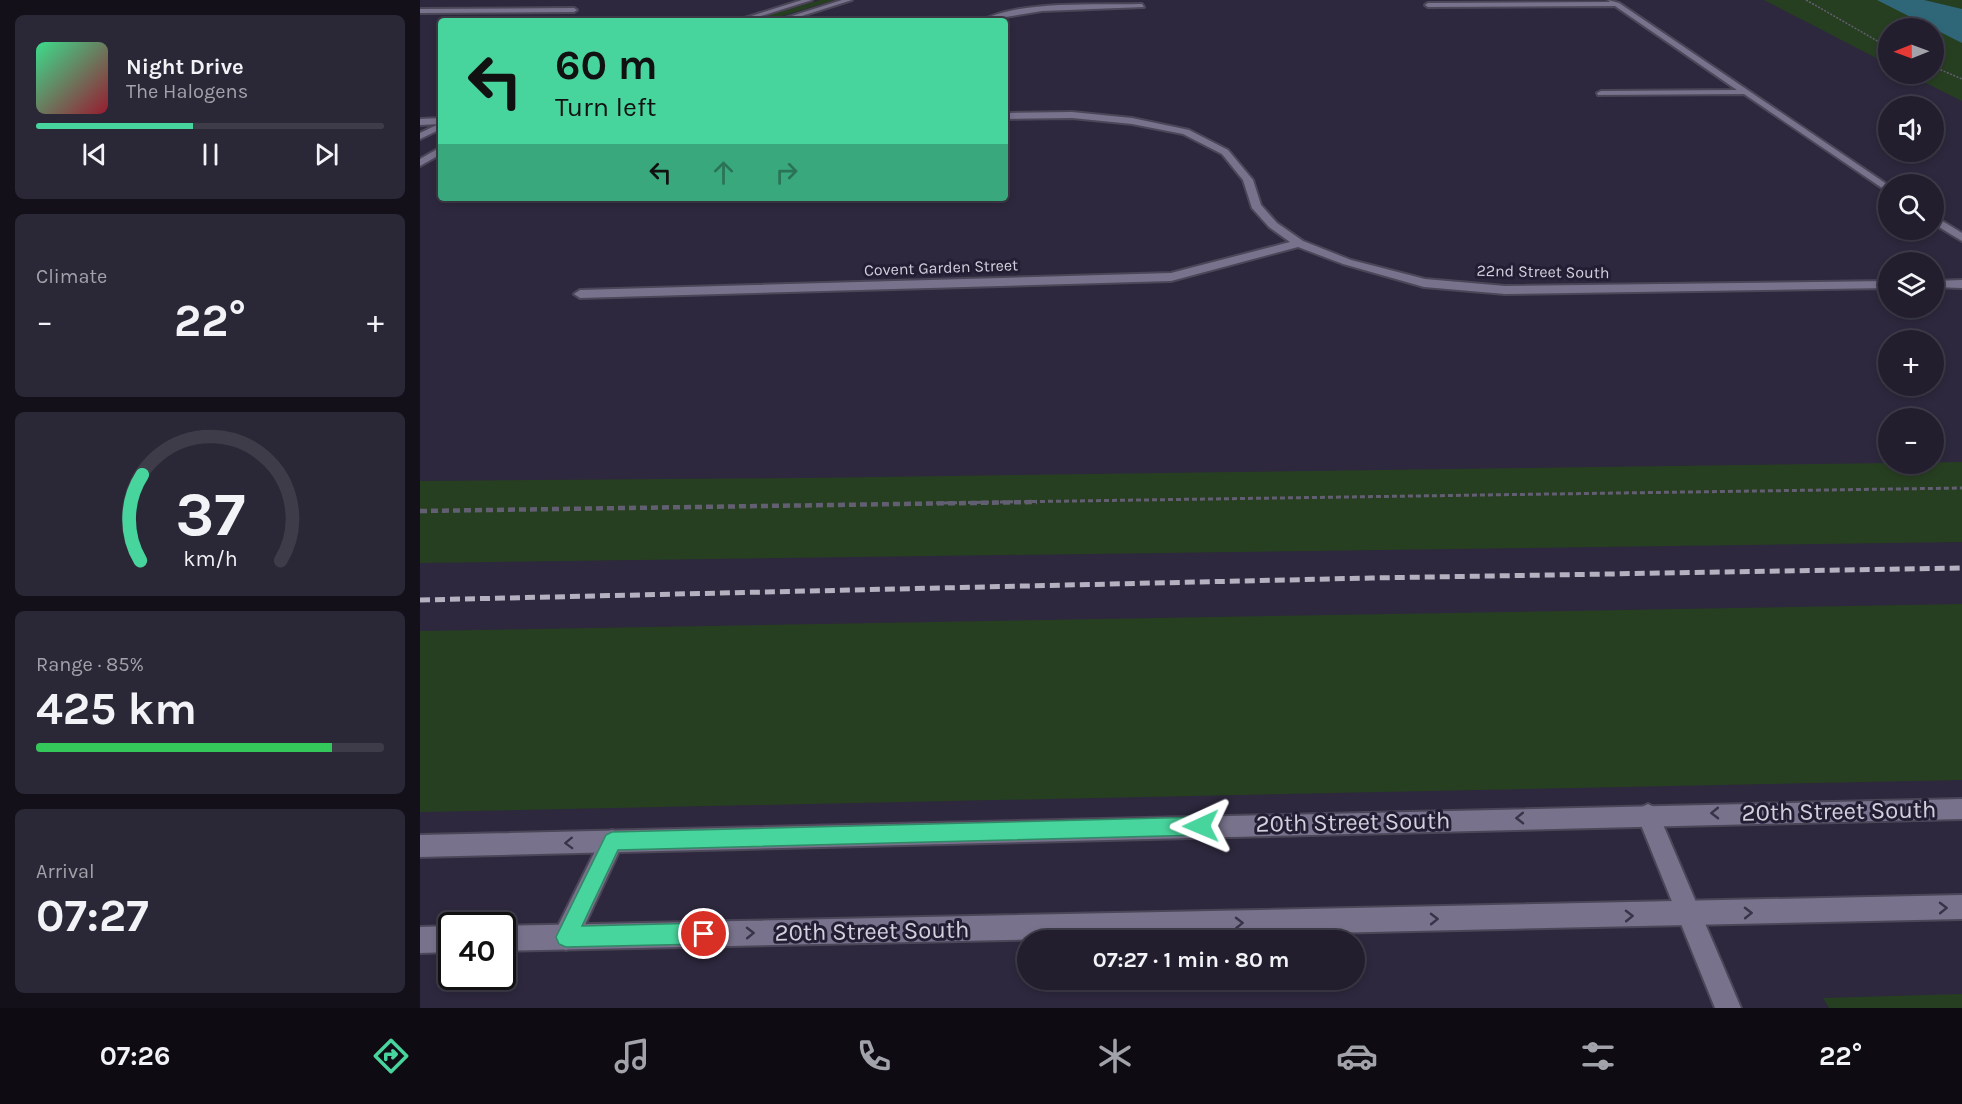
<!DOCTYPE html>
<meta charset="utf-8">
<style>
:root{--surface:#221e2e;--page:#2a2736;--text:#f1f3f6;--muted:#a2a2aa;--line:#3f3c4a;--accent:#48d49d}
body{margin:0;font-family:Karla,sans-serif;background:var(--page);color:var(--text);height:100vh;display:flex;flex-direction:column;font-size:22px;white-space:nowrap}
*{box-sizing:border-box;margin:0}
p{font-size:20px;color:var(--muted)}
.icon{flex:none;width:33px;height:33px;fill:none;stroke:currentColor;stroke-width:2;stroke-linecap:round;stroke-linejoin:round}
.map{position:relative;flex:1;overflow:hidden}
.panel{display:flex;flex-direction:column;gap:15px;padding:15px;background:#131019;width:420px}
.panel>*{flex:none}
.top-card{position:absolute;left:18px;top:18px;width:570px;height:183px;border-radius:6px;box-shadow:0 3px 9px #0003,0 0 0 2px var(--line);background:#48d49d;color:#111;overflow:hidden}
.needle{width:39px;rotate:269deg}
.controls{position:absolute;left:1458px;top:18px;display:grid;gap:12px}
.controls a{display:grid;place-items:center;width:66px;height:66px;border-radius:50%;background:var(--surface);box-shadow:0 3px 9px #0003,0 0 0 2px var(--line);font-size:30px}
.speed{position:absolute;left:18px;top:912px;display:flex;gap:12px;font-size:30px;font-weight:700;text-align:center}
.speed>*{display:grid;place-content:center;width:78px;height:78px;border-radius:50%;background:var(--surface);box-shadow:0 3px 9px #0003,0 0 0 2px var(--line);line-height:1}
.speed .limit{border:3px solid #111;border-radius:9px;background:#fff;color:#111}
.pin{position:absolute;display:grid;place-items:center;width:51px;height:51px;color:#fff;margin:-26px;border:3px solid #fff;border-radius:50%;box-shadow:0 2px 6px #0007}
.me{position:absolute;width:66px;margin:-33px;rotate:269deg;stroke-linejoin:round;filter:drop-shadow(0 0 4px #0008)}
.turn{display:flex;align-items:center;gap:21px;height:126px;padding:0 18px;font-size:27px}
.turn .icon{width:78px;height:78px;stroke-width:2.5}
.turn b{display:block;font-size:42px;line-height:51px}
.lanes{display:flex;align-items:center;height:57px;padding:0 18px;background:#0003;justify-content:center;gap:30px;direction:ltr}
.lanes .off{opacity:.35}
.big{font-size:45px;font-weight:700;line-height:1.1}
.panel .widget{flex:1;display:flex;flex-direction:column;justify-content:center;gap:9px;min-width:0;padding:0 21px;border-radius:9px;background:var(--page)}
.panel .dial{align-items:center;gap:0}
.dial svg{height:156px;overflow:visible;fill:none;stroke:var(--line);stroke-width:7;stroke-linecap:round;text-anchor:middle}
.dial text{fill:var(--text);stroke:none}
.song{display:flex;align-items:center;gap:18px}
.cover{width:72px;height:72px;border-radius:9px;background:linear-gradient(135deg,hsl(150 70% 55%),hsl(350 70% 35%))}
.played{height:6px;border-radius:3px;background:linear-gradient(90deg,var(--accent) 45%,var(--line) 45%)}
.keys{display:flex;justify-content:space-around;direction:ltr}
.heat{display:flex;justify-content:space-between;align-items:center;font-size:33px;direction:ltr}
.charge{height:9px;border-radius:4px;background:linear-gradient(90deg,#34c759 85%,var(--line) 0)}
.trip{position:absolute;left:597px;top:930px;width:348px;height:60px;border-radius:30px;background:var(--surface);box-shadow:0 3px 9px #0003,0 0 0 2px var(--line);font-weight:700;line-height:60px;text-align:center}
.tabs{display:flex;height:96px;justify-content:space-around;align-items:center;background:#0e0c12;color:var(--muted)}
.tabs .icon{width:42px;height:42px}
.tabs .on{color:var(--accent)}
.tabs b{font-size:27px;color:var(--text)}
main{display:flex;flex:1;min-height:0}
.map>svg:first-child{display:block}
</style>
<main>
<section class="panel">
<div class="widget">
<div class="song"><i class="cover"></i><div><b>Night Drive</b><p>The Halogens</p></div></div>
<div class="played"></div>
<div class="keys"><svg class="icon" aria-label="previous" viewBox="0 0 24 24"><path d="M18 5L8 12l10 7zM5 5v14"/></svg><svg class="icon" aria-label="pause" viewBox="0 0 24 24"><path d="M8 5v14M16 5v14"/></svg><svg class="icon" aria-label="next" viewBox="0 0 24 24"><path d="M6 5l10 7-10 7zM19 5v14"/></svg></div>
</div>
<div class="widget"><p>Climate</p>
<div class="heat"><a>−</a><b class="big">22°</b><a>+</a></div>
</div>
<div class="widget dial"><svg viewBox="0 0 100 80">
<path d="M14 69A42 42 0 1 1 86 69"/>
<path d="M14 69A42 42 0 0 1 15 25" stroke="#48d49d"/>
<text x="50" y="56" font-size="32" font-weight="700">37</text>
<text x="50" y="72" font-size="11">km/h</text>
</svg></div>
<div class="widget"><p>Range · 85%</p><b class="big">425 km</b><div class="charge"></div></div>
<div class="widget"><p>Arrival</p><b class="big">07:27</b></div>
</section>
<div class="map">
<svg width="1542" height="1008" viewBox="0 0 1542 1008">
<rect width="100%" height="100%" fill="#2d283d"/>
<path fill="#273f21" d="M400,0H415L345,21H329Z
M1344,0H1542V101L1488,74H1514V28H1468V64Z
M1542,462V542L0,563V481L386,478Z
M1542,604V780L0,812V631Z
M1542,994V1008H1409L1403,998Z"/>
<path fill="#306778" d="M1457,0H1504L1542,9V43Z"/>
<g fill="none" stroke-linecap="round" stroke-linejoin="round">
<defs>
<path id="minor" d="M1188,0L1199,3L1468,185V192L1324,94L1178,95L1177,93L1181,91L1317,90L1195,6L1008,7L1005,5L1008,3L1190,2Z
M722,4L724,7L622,11L561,21C597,0 679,5 722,4Z
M0,9L154,8L157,10L154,12L0,13Z
M652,112L712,118L769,130L808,150L833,180L841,205L857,223L883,241L931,260L1005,279L1085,286L1468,281V288L1085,294L1004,287L923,264L878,247L751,281L160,298L154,294L160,290L751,273L870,242L849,227L832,208L823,180L802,154L763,134L712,124L652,118L585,119V113Z
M21,118V124L0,125V119Z
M1514,216L1542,233V241L1514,224Z
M1542,280V288L1514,287V281Z
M1228,804L1236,808L1321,1008H1295L1217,815L1220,808Z
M192,830L200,833L204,841L155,946L146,950L137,946L133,937L137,928L184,833Z"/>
<path id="tertiary" d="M382,0H392L325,21H315Z
M422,0H432L366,21H356Z
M21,123V129L0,139V133Z
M21,147V154L0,166V159Z
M1542,799V819L0,857V835Z
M1542,895V919L82,951V926Z
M32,926V952L0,953V927Z"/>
</defs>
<use href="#minor" stroke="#4b4658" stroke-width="4"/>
<use href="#tertiary" stroke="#4b4658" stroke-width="4"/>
<path stroke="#635f72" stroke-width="1.5" stroke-dasharray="2 1.5" stroke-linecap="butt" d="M1386,0L1468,47
M1514,67L1542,79"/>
<path stroke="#635f72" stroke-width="3" stroke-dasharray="5 3" stroke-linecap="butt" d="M516,503L1542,488"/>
<path stroke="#635f72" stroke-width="4.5" stroke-dasharray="7 4" stroke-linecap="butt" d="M0,511L617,502"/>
<use href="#minor" fill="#78728c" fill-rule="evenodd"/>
<use href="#tertiary" fill="#78728c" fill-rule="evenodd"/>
<path stroke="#b5b1c0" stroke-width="5" stroke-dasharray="10 5" stroke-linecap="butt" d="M0,600L951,578L1542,568"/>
</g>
<defs><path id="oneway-chevron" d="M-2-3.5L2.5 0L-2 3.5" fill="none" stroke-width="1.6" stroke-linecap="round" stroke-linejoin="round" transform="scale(1.5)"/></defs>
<g stroke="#383349">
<use href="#oneway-chevron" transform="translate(1295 813) rotate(179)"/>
<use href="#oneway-chevron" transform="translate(1100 818) rotate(179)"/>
<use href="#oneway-chevron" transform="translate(149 843) rotate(178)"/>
<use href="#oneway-chevron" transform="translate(1523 908) rotate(-1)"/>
<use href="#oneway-chevron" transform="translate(1328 913) rotate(-1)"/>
<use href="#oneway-chevron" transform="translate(1209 916) rotate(-1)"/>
<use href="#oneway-chevron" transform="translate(1014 919) rotate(-1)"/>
<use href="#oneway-chevron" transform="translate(819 923) rotate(-1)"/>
<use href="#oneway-chevron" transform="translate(330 933) rotate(-1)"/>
</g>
<path fill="#48d49d" stroke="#2f8a66" stroke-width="1.5" d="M781,817L788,820L791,826L788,833L781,835L198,850L162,926L284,923L292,927L295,934L292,941L284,944L146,947L139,944L136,937L186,835L192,832Z"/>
<g text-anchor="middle" stroke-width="6" stroke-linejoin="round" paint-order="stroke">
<g font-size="16" fill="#d3d0de" stroke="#231e33">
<text transform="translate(521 267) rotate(-2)" y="6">Covent Garden Street</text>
<text transform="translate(1123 271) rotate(1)" y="6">22nd Street South</text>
</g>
<g font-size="24" fill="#d3d0de" stroke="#231e33">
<text transform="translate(1419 811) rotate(-1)" y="8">20th Street South</text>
<text transform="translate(933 822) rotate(-1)" y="8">20th Street South</text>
<text transform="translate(452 931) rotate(-1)" y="8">20th Street South</text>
</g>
</g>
</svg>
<div class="controls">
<a><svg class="needle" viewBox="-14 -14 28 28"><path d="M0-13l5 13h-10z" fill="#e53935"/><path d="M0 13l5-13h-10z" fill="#a2a2aa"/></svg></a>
<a><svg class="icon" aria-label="sound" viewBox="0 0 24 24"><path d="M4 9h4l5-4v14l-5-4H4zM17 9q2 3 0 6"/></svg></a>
<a><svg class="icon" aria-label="search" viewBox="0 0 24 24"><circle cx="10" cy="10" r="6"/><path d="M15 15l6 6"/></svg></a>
<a><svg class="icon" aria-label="layers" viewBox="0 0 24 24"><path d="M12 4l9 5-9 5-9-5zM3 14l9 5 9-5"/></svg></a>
<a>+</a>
<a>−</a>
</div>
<div class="speed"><div class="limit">40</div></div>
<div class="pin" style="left:284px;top:934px;background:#d93025"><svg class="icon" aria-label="arrive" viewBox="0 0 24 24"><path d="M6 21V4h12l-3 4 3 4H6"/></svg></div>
<svg class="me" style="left:781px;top:826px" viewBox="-20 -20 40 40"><path d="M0-17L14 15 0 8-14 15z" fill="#48d49d" stroke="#fff" stroke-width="4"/></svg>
<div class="trip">07:27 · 1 min · 80 m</div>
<div class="top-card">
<div class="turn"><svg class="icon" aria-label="left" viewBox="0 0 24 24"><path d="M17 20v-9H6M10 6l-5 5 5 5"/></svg><div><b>60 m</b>Turn left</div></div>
<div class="lanes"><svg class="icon" aria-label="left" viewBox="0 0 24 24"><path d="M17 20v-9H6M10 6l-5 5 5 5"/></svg><svg class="icon off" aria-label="ahead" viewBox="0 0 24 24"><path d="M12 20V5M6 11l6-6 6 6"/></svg><svg class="icon off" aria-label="right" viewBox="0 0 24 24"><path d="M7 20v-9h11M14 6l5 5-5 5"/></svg></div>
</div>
</div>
</main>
<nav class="tabs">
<b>07:26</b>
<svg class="icon on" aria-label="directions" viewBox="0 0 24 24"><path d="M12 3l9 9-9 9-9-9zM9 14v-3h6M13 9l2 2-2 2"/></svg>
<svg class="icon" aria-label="music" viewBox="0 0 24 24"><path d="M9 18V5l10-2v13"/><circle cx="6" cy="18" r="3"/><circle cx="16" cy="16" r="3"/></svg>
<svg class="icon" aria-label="phone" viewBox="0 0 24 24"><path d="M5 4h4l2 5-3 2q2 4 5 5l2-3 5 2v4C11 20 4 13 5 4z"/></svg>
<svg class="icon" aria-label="climate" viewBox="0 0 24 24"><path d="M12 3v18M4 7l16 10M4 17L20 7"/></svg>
<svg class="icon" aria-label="car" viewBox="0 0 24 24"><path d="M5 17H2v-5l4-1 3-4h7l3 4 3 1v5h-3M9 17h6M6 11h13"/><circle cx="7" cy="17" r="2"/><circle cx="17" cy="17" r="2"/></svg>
<svg class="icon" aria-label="filters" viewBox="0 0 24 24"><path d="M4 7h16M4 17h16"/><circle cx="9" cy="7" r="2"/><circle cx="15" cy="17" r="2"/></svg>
<b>22°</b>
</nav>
